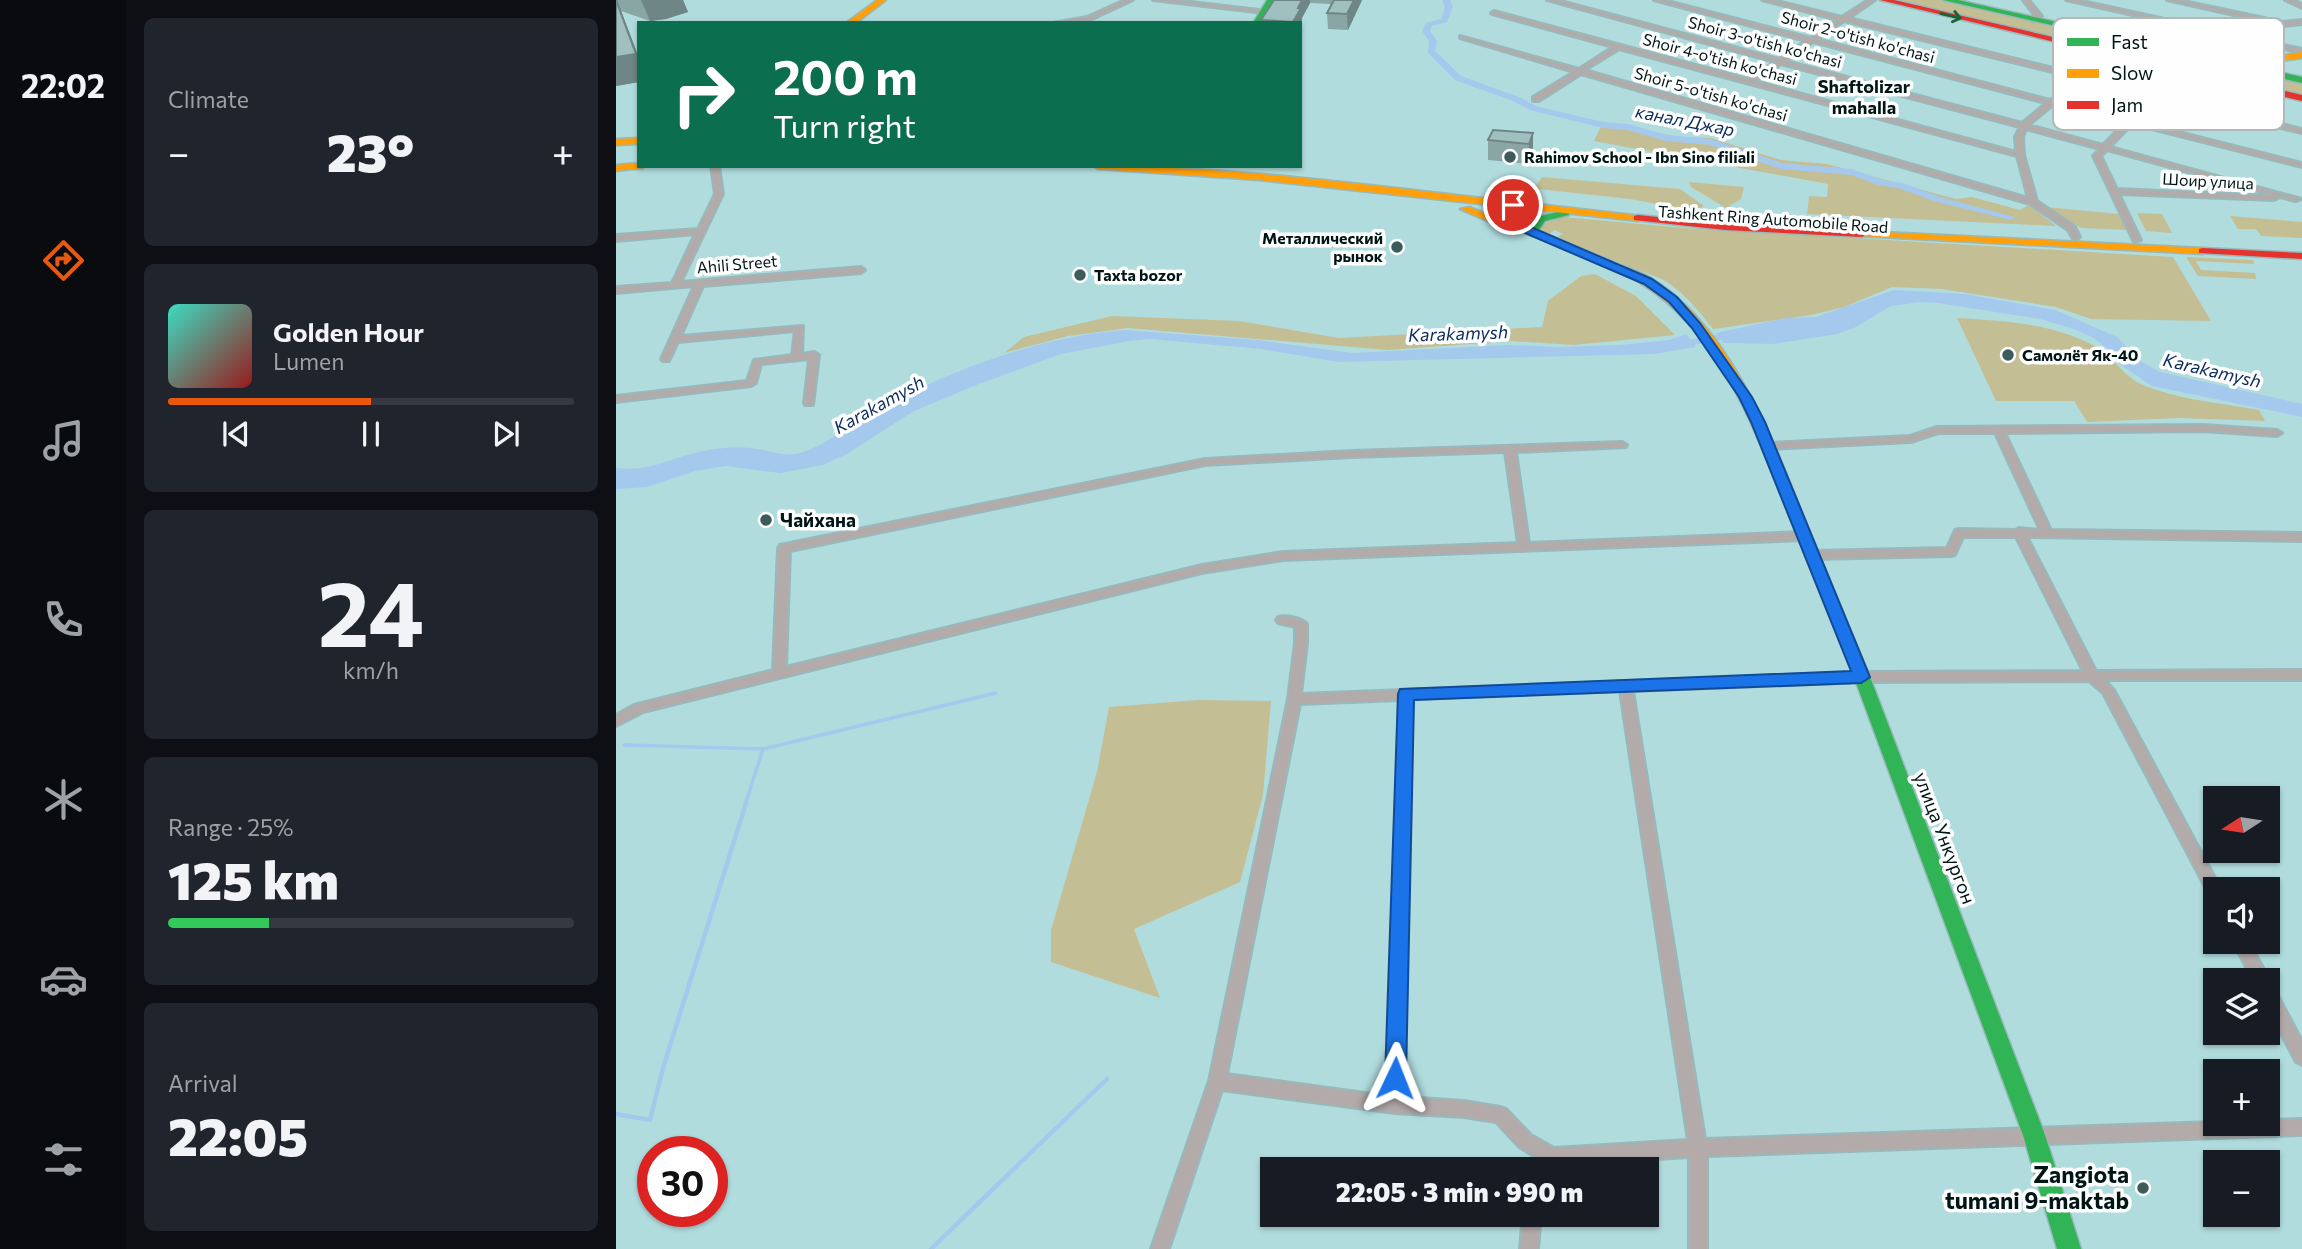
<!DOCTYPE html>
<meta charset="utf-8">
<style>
:root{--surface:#171b24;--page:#20242c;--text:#f1f3f6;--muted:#9ea1a6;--line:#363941;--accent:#ea580c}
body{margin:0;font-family:Commissioner,sans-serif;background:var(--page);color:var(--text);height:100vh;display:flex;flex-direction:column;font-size:26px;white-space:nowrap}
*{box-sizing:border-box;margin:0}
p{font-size:23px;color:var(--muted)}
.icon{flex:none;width:38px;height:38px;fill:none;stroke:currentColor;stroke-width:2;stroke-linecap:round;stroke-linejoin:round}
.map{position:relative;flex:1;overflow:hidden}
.side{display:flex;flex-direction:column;gap:18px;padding:18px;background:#0d0f14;width:490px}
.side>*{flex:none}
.guide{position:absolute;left:21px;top:21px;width:665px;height:147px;border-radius:0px;box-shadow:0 2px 5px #0004;background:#0b6e4f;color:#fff;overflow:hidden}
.needle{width:46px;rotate:258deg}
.buttons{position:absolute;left:1587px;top:786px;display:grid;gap:14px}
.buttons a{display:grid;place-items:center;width:77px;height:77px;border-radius:0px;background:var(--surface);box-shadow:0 2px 5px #0004;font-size:35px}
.speed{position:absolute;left:21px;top:1136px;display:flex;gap:14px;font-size:35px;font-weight:700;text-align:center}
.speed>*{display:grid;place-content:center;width:91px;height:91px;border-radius:50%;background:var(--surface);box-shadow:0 2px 5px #0004;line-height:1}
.speed .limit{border:10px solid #d22;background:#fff;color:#111}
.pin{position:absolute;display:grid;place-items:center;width:60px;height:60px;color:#fff;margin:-30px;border:4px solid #fff;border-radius:50%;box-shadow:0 2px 7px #0007}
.me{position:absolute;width:77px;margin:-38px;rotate:2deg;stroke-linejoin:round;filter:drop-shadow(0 0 5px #0008)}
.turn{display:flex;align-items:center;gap:24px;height:147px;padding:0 21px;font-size:32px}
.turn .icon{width:91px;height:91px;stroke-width:2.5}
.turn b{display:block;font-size:49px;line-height:60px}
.big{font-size:52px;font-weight:800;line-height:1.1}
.side .tile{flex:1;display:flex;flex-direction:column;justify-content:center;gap:10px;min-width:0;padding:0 24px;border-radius:10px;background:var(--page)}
.side .dial{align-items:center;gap:0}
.dial b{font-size:91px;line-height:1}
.song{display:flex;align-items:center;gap:21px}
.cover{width:84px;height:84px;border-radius:10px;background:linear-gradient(135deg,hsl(170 70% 55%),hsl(0 70% 35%))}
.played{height:7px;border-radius:4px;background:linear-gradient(90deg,var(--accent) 50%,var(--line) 50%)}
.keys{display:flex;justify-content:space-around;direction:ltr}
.heat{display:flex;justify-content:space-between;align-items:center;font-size:38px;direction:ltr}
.charge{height:10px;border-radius:5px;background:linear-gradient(90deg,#34c759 25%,var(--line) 0)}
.trip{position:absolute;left:644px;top:1157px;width:399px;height:70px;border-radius:0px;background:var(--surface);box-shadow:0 2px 5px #0004;font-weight:800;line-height:70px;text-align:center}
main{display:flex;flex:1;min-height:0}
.dock{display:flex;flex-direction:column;width:126px;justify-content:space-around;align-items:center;background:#090b0e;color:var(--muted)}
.dock .icon{width:49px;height:49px}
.dock .on{color:var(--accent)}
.dock b{font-size:32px;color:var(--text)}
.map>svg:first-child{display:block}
</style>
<main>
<nav class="dock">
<b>22:02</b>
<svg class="icon on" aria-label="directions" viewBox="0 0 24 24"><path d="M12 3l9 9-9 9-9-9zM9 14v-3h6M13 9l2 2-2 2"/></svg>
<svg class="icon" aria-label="music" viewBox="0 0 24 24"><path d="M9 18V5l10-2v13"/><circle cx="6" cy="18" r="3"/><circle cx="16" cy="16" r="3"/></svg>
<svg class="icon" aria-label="phone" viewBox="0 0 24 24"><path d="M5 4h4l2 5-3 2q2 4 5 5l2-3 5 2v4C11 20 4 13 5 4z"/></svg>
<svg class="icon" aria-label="climate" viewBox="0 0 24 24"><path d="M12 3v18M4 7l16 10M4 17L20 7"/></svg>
<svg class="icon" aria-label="car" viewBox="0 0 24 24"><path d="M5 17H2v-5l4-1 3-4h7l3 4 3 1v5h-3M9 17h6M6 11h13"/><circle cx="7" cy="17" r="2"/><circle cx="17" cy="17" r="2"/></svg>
<svg class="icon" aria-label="filters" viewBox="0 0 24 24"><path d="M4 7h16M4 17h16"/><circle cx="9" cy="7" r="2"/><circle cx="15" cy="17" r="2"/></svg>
</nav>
<section class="side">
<div class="tile"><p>Climate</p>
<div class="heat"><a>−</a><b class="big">23°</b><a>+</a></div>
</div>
<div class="tile">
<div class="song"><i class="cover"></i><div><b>Golden Hour</b><p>Lumen</p></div></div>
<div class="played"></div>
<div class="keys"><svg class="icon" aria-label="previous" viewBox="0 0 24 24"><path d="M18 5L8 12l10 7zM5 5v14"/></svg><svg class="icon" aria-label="pause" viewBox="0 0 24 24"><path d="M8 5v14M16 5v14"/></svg><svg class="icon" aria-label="next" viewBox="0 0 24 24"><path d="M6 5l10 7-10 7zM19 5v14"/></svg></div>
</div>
<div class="tile dial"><b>24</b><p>km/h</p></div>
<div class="tile"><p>Range · 25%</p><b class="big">125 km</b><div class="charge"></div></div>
<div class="tile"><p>Arrival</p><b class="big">22:05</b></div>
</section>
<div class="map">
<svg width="1686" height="1249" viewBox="0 0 1686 1249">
<rect width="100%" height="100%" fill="#b1dcde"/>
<path fill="#c3be94" d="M1277,0H1324L1591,61L1594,64L1568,68Z
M1620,68L1686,82V95L1592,73Z
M987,122L1063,137L1095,138L1165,160L1211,164L1340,199L1356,197L1404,210L1413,205L1440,226L1191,214L1193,196L1211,197L1212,184L978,141Z
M926,177L1064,189L1088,206L1079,211L1014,199L922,189L919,187Z
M1073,182L1128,187L1125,199L1110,208L1075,187Z
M1430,207L1503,214L1512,230L1465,228Z
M1521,213L1546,214L1556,233L1530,231Z
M1614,216L1686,222V238L1645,236L1640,229H1622Z
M947,217L1069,228L1557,257L1595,321L1475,319L1440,307L1326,289L1276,287L1228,307L1195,315L1097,329C1081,309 1068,292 1046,279L939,238L947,234L939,230L931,235L925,231L926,224Z
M1570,257L1637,260L1638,264L1580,261L1585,270L1639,273L1640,279L1582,276Z
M979,274L1020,296L1059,335L958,345L896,341L772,350L512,328L452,336L388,353L408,337L496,316L623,321L723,338L926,327L932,301L965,276Z
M1341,318C1389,321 1434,323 1477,345C1496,355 1508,377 1527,385C1564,400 1605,403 1643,410L1649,421L1563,418L1471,422L1458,401H1380Z
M582,700L655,701L647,795L624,882L518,929L544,998L435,962V930L481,772L493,707Z"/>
<path fill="#a5c8ed" d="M1278,290L1349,294L1439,310L1501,337L1524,361L1544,372L1686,404V417L1536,386L1504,364L1491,348L1476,337L1458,329L1424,319L1322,303L1305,302L1275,306L1238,328L1221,334L1158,344L1108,343L1100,333L1170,318L1200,317Z
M509,330L642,340L736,353L892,345L944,347L1004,345L1053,340L1070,334L1080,347L1038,354L722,362L645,349L534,339L513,341L445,354L360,385L298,411L231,454L207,465L164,473L110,466L79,471L31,487L0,489V468C36,472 50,459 83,452C100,448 123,446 141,449C161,452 171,459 193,450C214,442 232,425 252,414C331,372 419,337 509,330Z"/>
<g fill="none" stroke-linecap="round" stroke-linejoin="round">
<path stroke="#a5c8ed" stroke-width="3.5" d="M8,745L147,749L380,693
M129,805L147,749"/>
<path stroke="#a5c8ed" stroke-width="4.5" d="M0,1114L34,1120L47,1068L130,803
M315,1249L491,1079"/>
<path fill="#a5c8ed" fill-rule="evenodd" d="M826,0H834L837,7L831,22L816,26L814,31L821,41L819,51L845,76L903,97L920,106L987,122L1012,124L1051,135L1095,139L1166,163L1236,169L1267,180L1287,183L1324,197L1399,217L1394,220L1318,201L1282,188L1262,185L1235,175L1165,169L1094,145L1050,141L1011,130L987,128L914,110L897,101L839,80L812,53L813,41L806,31L810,23L825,19L829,7Z
M1123,331L1128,334L1127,336L1060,348L1055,345L1060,342Z"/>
<defs>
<path id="street" d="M509,0H517L474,20L437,23L471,17Z
M537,0H559L651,11L648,13Z
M931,0H941L1163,59L1190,41L1038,0H1048L1195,38L1222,20L1146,0H1157L1226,17L1252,0H1259L1233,18L1503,84L1578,71V73L1576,74L1511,86L1686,129V133L1541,98L1519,121L1686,163V167L1516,124L1494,147L1686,199L1679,201L1491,150L1485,156L1501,189L1658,196L1662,198L1658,200L1503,194L1525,240L1518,242L1477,156L1484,149L1410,129L1407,137L1408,155L1421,201L1459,227L1464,237L1460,240L1457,239L1452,230L1414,204L965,74L923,101H917V97L958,72L844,38V36L963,69L997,47L876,14L875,13L878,11L1132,79L1159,62ZM1228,21L1469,80L1434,100L1201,39ZM1197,42L1430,103L1406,123L1170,61ZM1003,49L1401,156L1412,198L969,70ZM1165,64L1404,127L1399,137L1400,152L1139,81ZM1476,82L1535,96L1487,145L1413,125L1438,104Z
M1407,0H1413L1426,16C1424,19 1420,22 1416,21L1415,20L1419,16Z
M1450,0H1462L1686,49V53Z
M1551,0H1563L1667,22L1686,20V24L1667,26Z
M1669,0H1677L1686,4V8Z
M95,166H103L107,194L65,282L245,267L249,270L245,273L87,286L65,336L187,326L186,354L198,352L203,355L197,405H189L188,403L193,359L145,364L140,383L135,386L0,402V396L131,381L138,360L176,355L179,331L62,342L53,361H47L45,359L78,286L0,293V287L56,283L79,234L0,241V235L82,229L99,194Z
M1587,425L1661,430L1666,433L1661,436L1587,431L1389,433L1435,530L1686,533V541L1411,537L1480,671L1686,670V680H1489L1498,690L1605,889H1600V900L1595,898L1487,693L1473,681L1246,682L1017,691L1089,1139L1600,1122V1124H1652V1120L1686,1119V1135L1091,1156V1249H1073V1157L942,1165L941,1169H923L926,1161L903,1147L880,1122L848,1117L779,1113L606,1090L553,1249H535L593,1081L672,699L679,643V627L662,623L660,620L662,617C670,615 686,618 691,624V643L685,694L1246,672L1467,671L1400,537H1347L1339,555L1335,556L1197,559L1191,555L1197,551L1331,548L1339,530L1343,529L1399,530L1403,528L1424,530L1379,433H1322L1295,442L1152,449L1147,446L1152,443L1294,436L1321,427ZM1004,691L1072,1140L938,1148L915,1135L890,1109L884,1107L848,1101L788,1097L796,699ZM783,700L771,1096L611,1074L684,704Z
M1006,442L1011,445L1010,447L900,452L913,543L1189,532L1195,536L1189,540L667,560L586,573L27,712L0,726V715L18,705L157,670L162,548L164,545L589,459L736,451ZM889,452L902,543L667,552L586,565L170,667L174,551L589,465L736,457Z
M1617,942H1633L1651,975L1653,980L1652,982V980H1637Z
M1652,986L1658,988L1686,1041V1065L1680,1062L1652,1009Z
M907,1214H925L922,1249H904Z"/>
<path id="fast" d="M651,0H659L645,23H637Z
M1327,0H1342L1686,77V83Z
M949,210L953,211V215L929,221L923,230L925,234L924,236H916L912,230L921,217Z
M1184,520L1191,525L1254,677L1429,1135L1465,1249H1441L1407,1135L1238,677L1177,525Z"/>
<path id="slow" d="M261,0H270L240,23H230Z
M1686,52V58L1628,66L1624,63Z
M23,138V144L0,145V139Z
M23,163V166H28L27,168L0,171V165Z
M477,166C617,166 756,186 894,201L897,194L901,193L906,196L904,202L1026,216V220L1022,221L902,208L900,214L910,225C938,237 965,249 993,260C1006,266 1020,270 1033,277C1114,324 1158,443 1191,525L1184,530L1177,525C1142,438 1109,337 1026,284C1015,276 1000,272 987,266C959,254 932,242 904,230L895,231L844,209L853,207L898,225L890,214L892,207L643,180L482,169Z
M1246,231L1587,248L1593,251L1587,254L1242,236L1241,234Z"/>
<path id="jam" d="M1264,0H1278L1686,95V101Z
M1022,215L1109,224L1246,231L1251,234L1246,237L1109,230L1018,220V216Z
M1587,248L1686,253V259L1583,253V249Z"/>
</defs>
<use href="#street" stroke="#98b9bb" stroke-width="4"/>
<use href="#fast" stroke="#98b9bb" stroke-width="3"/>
<use href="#slow" stroke="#98b9bb" stroke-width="3"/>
<use href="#jam" stroke="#98b9bb" stroke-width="3"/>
<use href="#street" fill="#b3aaaa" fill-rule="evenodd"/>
<use href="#fast" fill="#30b455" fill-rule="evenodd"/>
<use href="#slow" fill="#ff9f0a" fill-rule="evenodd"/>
<use href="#jam" fill="#e5322d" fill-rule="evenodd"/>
</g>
<path fill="#89a5a4" d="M0,0H67L72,12L50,19L34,21L5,11L23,58V82L0,86Z
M658,0H746L732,30L712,29L711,13L715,4L694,3L686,18V23H645V20Z
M917,133V154L912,164L872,160V140Z"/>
<path fill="#6f8686" d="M0,0L5,11L23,58V82L0,86Z
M25,0H67L72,12L50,19L34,21Z
M686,0H694V3L686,18V23L684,27V23H677V22L682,8Z
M738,0H746L732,30L731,14Z
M917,133V154L912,164L913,144Z"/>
<path fill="#9fc0bf" stroke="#6f8686" stroke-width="2" d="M0,0L20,54L0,57Z
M658,0H686L682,8H685L677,22L645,20Z
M718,0H738L731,14L711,13Z
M877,130L917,133L913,144L872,140Z"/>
<defs><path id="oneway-shaft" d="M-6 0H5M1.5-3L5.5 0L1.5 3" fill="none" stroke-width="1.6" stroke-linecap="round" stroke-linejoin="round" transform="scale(1.75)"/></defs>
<use stroke="#186436" href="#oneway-shaft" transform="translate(1335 16) rotate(13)"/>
<path fill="#1a73e8" stroke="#114b97" stroke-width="2" d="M893,203H900L902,218L910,225L1036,279L1061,297L1084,323L1136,397L1149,422L1254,677L1245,683L798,700L790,1078L787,1085L779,1088L772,1085L769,1078L782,694L784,689L1235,671L1135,422L1123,397L1076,328L1053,302L1028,284L902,230L891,219Z"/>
<g fill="#3e5b5c" stroke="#fefefe" stroke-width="2.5">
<circle cx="894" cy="157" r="7"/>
<circle cx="781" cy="247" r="7"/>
<circle cx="464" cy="275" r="7"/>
<circle cx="1392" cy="355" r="7"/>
<circle cx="150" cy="520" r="7"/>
<circle cx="1527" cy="1188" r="7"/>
</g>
<g text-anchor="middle" stroke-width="7" stroke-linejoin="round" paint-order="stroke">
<g font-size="16" fill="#001516" stroke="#fefefe">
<text transform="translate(1242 37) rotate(15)" y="6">Shoir 2-o'tish ko'chasi</text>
<text transform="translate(1149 42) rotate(15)" y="6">Shoir 3-o'tish ko'chasi</text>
<text transform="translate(1104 59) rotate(15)" y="6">Shoir 4-o'tish ko'chasi</text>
<text transform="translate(1095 94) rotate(16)" y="6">Shoir 5-o'tish ko'chasi</text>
<text transform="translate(1592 181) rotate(3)" y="6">Шоир улица</text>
<text transform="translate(1157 219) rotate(4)" y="6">Tashkent Ring Automobile Road</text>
<text transform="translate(121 264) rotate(-5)" y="6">Ahili Street</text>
</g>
<g font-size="16" font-weight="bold" fill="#001516" stroke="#fefefe" text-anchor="start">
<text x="908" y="163">Rahimov School - Ibn Sino filiali</text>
<text x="767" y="244" text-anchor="end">Металлический<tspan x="767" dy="18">рынок</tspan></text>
<text x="478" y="281">Taxta bozor</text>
<text x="1406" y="361">Самолёт Як-40</text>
</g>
<g font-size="18" font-weight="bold" fill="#001516" stroke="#fefefe">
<text x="1248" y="93">Shaftolizar<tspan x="1248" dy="21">mahalla</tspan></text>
</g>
<g font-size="18" font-style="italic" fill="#092a5c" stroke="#fefefe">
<text transform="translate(1069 121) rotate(11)" y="6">канал Джар</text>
<text transform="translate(842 334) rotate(-2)" y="6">Karakamysh</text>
<text transform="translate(1596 371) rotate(13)" y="6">Karakamysh</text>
<text transform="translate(263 405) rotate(-29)" y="6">Karakamysh</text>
</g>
<g font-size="19" font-weight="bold" fill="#001516" stroke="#fefefe" text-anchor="start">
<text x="164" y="527">Чайхана</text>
</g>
<g font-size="19" fill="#001516" stroke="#fefefe">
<text transform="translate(1329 838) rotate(69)" y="7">улица Ункургон</text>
</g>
<g font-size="23" font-weight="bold" fill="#001516" stroke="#fefefe" text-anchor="end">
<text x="1513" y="1183">Zangiota<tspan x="1513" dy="26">tumani 9-maktab</tspan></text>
</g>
</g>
<rect x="1437" y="18" width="231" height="112" rx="10" fill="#fefefe" stroke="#b2b8b8" stroke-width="2"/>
<rect x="1451" y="38" width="32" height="8" fill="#30b455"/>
<rect x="1451" y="69" width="32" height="9" fill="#ff9f0a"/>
<rect x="1451" y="101" width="32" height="8" fill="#e5322d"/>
<g font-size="19" fill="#001516">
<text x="1495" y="49">Fast</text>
<text x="1495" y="80">Slow</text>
<text x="1495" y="112">Jam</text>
</g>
</svg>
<div class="buttons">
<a><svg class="needle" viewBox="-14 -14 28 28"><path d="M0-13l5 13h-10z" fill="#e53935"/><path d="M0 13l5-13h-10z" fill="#9ea1a6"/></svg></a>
<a><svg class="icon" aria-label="sound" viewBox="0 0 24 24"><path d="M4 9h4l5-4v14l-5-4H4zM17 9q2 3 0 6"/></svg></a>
<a><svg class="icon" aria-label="layers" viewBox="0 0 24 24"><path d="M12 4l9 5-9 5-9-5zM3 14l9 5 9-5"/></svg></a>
<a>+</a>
<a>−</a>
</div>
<div class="speed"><div class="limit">30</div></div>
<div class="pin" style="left:897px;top:205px;background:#d93025"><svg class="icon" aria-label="arrive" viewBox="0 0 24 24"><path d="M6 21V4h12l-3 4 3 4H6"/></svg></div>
<svg class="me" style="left:779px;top:1078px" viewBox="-20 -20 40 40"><path d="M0-17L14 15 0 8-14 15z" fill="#1a73e8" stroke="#fff" stroke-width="4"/></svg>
<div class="trip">22:05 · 3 min · 990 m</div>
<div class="guide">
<div class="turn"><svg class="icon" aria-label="right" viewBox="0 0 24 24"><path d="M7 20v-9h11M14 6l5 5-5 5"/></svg><div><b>200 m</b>Turn right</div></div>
</div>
</div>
</main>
